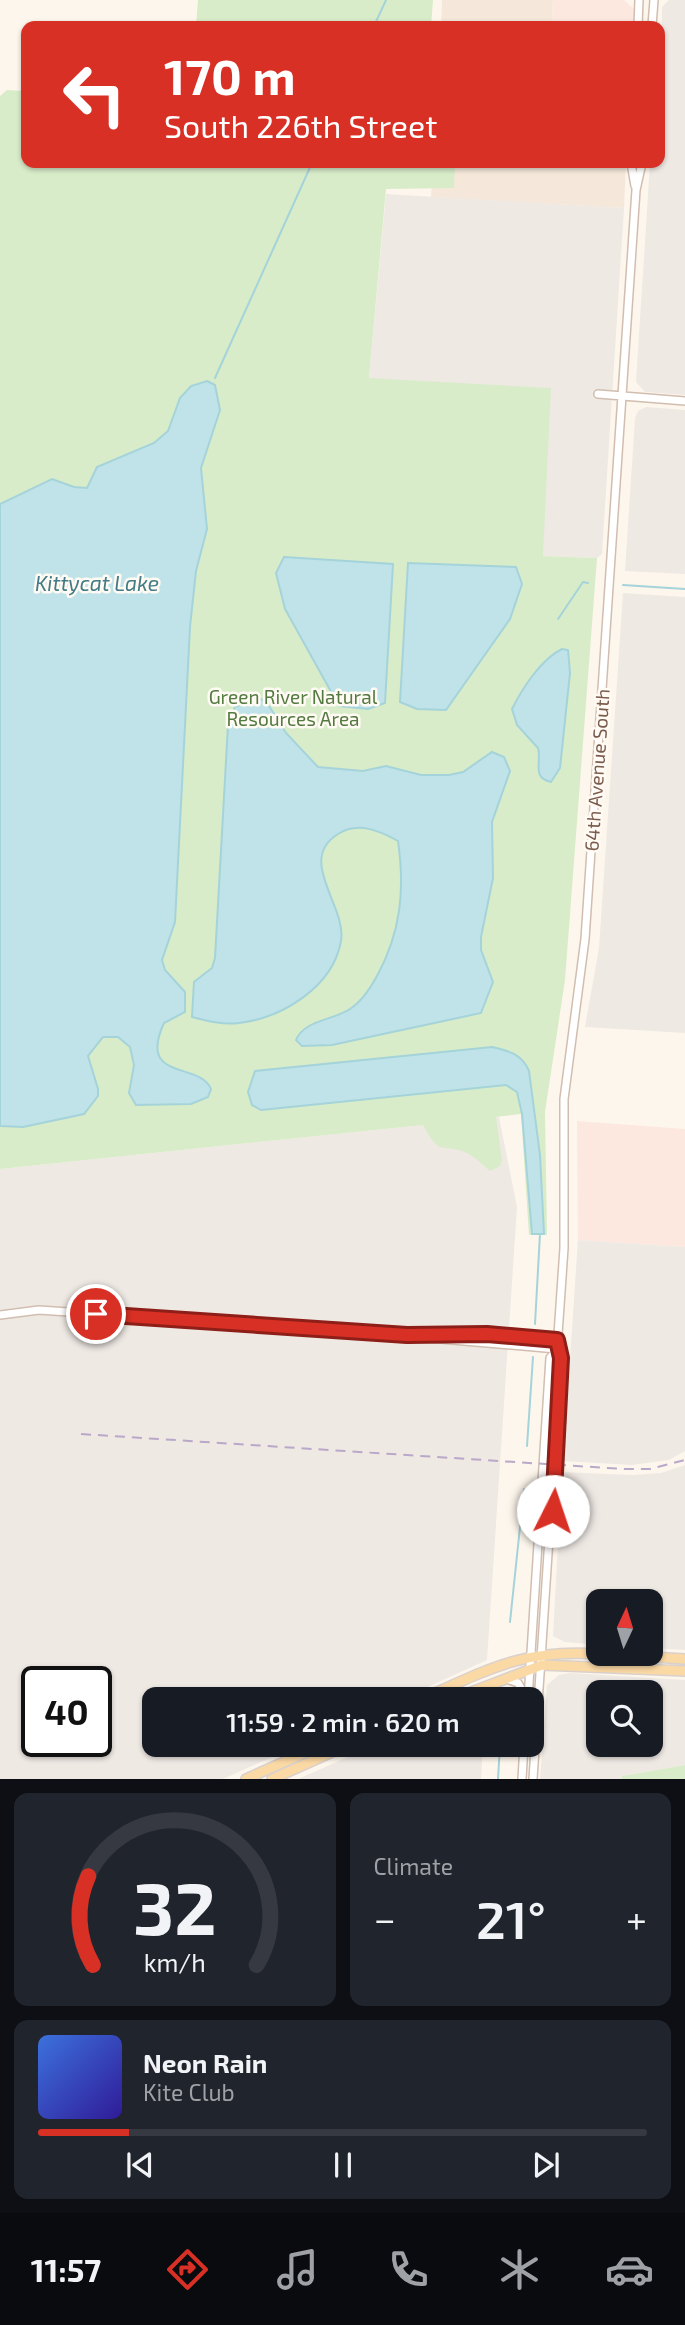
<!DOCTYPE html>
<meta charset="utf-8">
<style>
:root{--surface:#171b24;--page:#20242c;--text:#f1f3f6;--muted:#9ea1a6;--line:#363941;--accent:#d93025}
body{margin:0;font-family:"Exo 2",sans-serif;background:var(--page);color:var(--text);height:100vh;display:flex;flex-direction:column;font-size:26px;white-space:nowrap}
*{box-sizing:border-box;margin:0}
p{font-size:23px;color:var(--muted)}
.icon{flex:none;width:38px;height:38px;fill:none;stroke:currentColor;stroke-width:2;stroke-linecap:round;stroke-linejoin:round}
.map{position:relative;height:1779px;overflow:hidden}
.sheet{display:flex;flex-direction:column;gap:14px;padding:14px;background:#0d0f14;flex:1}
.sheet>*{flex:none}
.banner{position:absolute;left:21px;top:21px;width:644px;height:147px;border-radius:14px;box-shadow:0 2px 5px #0004;background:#d93025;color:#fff;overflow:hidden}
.needle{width:46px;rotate:4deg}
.fabs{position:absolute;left:586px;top:1589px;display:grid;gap:14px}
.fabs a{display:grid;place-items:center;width:77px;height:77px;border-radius:14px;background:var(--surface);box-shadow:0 2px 5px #0004;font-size:35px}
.speed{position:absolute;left:21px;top:1666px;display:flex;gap:14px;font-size:35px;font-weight:700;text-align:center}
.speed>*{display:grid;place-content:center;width:91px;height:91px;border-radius:50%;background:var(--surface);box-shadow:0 2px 5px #0004;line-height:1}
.speed .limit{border:4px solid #111;border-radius:10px;background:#fff;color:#111}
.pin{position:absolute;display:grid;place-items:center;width:60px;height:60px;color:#fff;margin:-30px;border:4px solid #fff;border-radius:50%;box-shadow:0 2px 7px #0007}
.me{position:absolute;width:77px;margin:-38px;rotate:4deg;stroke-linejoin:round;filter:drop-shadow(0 0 5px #0008)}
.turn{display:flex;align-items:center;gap:24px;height:147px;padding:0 28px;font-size:32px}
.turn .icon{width:91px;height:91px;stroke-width:2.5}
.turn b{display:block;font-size:49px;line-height:60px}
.big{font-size:52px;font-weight:600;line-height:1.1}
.sheet .widget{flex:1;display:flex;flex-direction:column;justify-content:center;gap:10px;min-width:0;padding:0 24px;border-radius:14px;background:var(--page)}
.sheet .dial{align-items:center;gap:0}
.dial svg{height:182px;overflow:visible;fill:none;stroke:var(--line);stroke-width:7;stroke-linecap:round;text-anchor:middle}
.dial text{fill:var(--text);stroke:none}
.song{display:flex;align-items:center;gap:21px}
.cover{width:84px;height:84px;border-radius:10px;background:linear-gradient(135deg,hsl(220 70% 55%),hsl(250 70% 35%))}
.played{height:7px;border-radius:4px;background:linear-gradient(90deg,var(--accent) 15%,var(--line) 15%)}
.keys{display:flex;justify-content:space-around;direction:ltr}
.heat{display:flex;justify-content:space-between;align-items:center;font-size:38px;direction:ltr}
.sheet .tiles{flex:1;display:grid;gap:14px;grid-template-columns:1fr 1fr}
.widget:last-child{grid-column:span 2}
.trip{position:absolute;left:142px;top:1687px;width:402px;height:70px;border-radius:14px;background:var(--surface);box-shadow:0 2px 5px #0004;font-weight:600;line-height:70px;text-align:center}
.tab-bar{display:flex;height:112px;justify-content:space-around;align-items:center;background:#090b0e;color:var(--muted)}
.tab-bar .icon{width:49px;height:49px}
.tab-bar .selected{color:var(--accent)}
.tab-bar b{font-size:32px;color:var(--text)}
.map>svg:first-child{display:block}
</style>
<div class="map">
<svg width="685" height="1779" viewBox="0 0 685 1779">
<rect width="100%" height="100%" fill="#fdf6ec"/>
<path fill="#f5e8da" d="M442,0H553L552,26H441Z
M433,163H626L624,208L431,197Z"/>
<path fill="#fde8e0" d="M553,0H624L634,9L633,26H552Z
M577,1121L685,1129V1247L578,1240Z"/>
<path fill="#efe9e4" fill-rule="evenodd" d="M669,0H685V395L645,392L636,382L650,163H660L662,7Z
M386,194L624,208L602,554L597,558L543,556L369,378Z
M646,407L685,410V574L625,571L635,418L638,411Z
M623,593L685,597V1033L585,1027L599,948Z
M499,1117L517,1207L487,1660L401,1699H154V1745H299L223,1779H0V1169ZM37,1682H96V1741H37Z
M578,1240L685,1247V1451L669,1460L632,1465L563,1461Z
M685,1465V1650L651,1648V1601H598V1645L565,1642L553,1636L562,1472L633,1475L661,1473Z
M569,1673L685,1680V1765L622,1776V1779H540L547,1685L559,1675ZM598,1692H651V1745H598Z
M375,1745H483L481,1779H298Z"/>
<path fill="#d8ecc9" d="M198,0H433L431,26H196Z
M26,85V163H455L454,188L386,189L369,378L551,388L543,556L597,558L565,980L545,1112L547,1235H529L521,1114L496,1117L502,1160L500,1166L490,1171C483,1165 475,1157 467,1153C442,1142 441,1159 423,1125L0,1169V96L7,90L23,91Z
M685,1765V1779H622V1776Z"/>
<path fill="#bfe3e8" stroke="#a5d3da" stroke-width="2" d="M207,381L215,385L220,410L201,468L207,529L196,571L190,627L175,922L162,960L165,970L185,992V1012L164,1023C137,1082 200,1061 211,1089L208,1097L191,1104L136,1105L129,1093L134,1065L130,1047L118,1037H103L88,1056L98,1089V1096L84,1114L23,1127L0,1126V504L52,479L74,487L87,488L97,467L154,443L168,431L180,398L191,386Z
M284,557L393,564L385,703L368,709L339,706L285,609L276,573Z
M408,563L516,567L522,584L510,619L446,710L417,709L400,702Z
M562,649L568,650L570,673L560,768L551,782C531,778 542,762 538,748L517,725L512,709C522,689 541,659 562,649Z
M258,698L266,701L286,733L318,767L363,771L386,766L421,775H449L463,772L492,752L504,757L510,771L492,822L493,878L481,937V950L493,982L481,1013L332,1045L302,1046L296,1040C304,1020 334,1020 350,1009C361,1002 371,987 377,976C401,932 405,890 398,841C380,831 358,821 338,834C296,860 347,906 341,941C333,987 282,1018 239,1023C223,1025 207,1021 192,1017L194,982L212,968L215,958L228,725L235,707Z
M492,1047C509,1051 522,1054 529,1071L540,1155L544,1234H532L522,1114L517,1092L506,1085L261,1110L252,1105L248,1092L255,1071Z"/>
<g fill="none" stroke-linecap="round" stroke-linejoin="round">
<path stroke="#a5d3da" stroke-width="2" d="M374,26L386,0
M215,378L312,163
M623,585L685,589
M558,619L583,582L588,583
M535,1324L540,1234
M527,1446L533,1357
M510,1622L524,1489
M498,1779L500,1745"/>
<defs>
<path id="minor" d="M638,26L639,0
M652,26L654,0
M631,163L635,186
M598,394L685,401
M0,1315L39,1310L407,1335L487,1334L557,1340
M429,1338L557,1349
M507,1679L518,1683L527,1699
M528,1699L550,1358L557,1349
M522,1779L524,1745
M533,1779L561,1358L557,1349L564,1248V1099L585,939L636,190L642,163"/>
<path id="major" d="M602,1654L685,1659
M422,1699C489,1669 523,1649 598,1654
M453,1699L542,1665L685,1671
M246,1779L322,1745
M272,1779L348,1745"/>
</defs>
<use href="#minor" stroke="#d1beb0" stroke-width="10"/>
<use href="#major" stroke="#dad1cd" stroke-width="12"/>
<use href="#minor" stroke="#fff" stroke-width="7"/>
<use href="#major" stroke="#fbd9a5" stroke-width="9"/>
<path stroke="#b9a8c9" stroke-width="2" stroke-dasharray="10 7" stroke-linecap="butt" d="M81,1434L623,1469H650L685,1460"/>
</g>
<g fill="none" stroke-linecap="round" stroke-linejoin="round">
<defs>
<path id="route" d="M96,1314L407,1335L487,1334L557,1340L561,1358L553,1511"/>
</defs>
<use href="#route" stroke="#8d1f18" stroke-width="18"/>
<use href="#route" stroke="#d93025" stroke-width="12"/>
</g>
<g text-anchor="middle" stroke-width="5" stroke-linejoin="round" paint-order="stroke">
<g font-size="19" fill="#537a41" stroke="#fffaf3">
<text x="293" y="704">Green River Natural<tspan x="293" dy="22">Resources Area</tspan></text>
</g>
<g font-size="19" fill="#7a5c4d" stroke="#fffaf3">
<text transform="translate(597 770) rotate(-86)" y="7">64th Avenue South</text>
</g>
<g font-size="21" font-style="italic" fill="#437c86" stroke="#fffaf3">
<text x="97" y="591">Kittycat Lake</text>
</g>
</g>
</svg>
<div class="fabs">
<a><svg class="needle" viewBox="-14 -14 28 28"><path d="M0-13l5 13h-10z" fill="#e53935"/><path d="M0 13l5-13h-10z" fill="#9ea1a6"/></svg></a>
<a><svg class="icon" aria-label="search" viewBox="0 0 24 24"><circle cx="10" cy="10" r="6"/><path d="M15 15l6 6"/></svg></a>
</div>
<div class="speed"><div class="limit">40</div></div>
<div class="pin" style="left:96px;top:1314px;background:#d93025"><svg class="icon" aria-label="arrive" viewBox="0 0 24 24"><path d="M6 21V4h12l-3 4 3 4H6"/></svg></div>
<svg class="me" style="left:553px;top:1511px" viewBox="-20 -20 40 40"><circle r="19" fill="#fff"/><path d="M0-13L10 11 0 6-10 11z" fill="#d93025"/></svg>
<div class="trip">11:59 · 2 min · 620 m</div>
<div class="banner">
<div class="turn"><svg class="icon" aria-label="left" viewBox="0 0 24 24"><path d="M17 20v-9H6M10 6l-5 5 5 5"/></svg><div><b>170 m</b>South 226th Street</div></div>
</div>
</div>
<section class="sheet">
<div class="tiles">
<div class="widget dial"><svg viewBox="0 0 100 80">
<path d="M14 69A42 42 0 1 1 86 69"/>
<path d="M14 69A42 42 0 0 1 12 30" stroke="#d93025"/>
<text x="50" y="56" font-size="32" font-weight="700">32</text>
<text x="50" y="72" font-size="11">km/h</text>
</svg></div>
<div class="widget"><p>Climate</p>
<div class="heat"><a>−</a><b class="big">21°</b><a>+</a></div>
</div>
<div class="widget">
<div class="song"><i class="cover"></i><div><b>Neon Rain</b><p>Kite Club</p></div></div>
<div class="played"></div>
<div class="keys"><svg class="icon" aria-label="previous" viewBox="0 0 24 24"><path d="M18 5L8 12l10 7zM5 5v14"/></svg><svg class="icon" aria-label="pause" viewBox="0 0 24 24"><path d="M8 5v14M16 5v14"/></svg><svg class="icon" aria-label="next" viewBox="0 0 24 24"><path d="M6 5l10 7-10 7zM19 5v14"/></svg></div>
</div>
</div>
</section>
<nav class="tab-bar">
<b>11:57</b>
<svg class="icon selected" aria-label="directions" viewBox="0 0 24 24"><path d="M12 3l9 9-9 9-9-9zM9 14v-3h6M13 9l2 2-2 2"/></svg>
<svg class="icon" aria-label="music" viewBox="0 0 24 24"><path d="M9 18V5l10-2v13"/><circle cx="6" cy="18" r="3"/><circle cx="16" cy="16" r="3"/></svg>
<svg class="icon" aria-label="phone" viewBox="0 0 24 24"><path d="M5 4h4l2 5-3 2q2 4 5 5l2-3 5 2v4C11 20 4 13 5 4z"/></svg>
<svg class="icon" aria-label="climate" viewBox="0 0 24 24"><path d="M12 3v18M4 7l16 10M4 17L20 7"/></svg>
<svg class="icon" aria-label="car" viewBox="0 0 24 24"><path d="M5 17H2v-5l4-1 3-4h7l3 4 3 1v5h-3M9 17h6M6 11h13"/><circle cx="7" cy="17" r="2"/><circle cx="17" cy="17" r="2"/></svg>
</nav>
